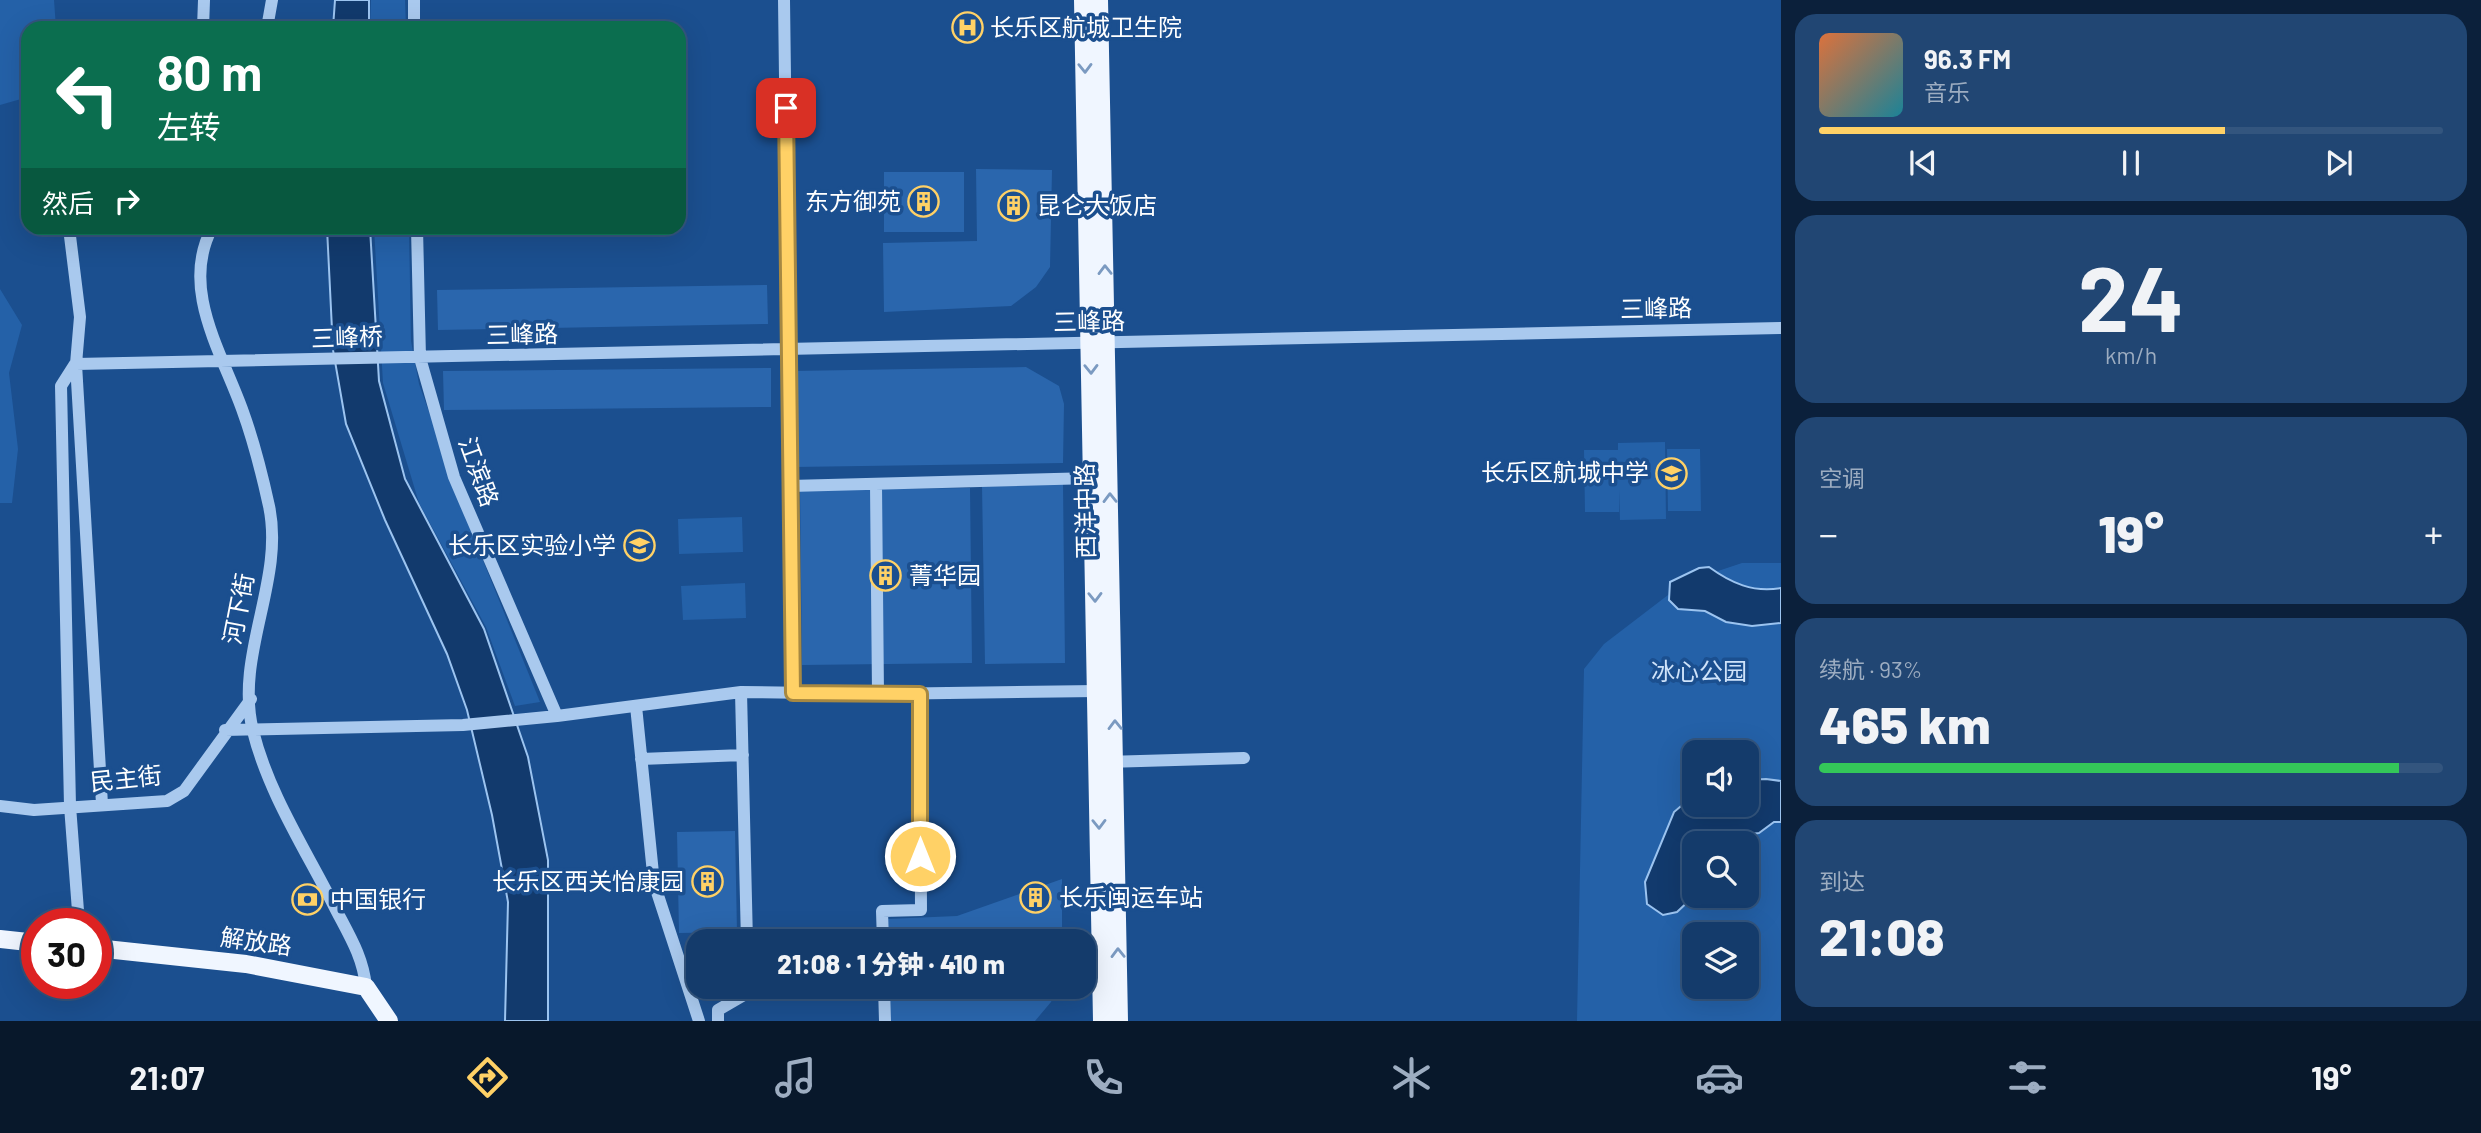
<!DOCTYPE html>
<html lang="zh">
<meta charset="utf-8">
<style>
:root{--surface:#143b6b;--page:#214673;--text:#f1f3f6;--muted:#9dadc1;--line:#33557e;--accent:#ffd166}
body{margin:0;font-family:Barlow,"Noto Sans SC",sans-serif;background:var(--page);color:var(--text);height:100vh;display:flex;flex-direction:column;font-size:26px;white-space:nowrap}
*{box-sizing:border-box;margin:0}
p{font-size:23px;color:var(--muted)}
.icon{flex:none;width:38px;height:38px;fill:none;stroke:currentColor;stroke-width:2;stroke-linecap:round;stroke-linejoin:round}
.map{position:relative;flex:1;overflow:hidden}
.side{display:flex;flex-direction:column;gap:14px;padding:14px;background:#0b203b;width:700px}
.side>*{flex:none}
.banner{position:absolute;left:21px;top:21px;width:665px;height:214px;border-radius:21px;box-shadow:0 7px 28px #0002,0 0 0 2px var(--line);background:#0b6e4f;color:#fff;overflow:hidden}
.controls{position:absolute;left:1682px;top:740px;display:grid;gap:14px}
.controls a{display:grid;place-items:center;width:77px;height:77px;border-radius:14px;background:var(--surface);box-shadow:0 7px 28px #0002,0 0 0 2px var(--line);font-size:35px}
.speed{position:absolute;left:21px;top:908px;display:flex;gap:14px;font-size:35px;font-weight:700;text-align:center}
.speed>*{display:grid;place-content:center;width:91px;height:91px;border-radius:50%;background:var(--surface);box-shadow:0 7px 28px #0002,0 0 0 2px var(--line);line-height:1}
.speed .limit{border:10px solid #d22;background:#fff;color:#111}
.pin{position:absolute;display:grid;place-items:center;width:60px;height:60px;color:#fff;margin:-30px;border-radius:14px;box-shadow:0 4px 10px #0006}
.me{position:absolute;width:77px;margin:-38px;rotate:0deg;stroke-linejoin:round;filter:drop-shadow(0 0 5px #0008)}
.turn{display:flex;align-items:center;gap:24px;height:147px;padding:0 21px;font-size:32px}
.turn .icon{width:91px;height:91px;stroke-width:2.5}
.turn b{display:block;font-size:49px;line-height:60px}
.then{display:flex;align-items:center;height:66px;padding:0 21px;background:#0003;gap:14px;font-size:26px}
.big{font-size:52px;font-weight:800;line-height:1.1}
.side .widget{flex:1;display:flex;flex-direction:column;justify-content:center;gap:10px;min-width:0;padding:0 24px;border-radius:21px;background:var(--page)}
.side .dial{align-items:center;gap:0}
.dial b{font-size:91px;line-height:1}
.song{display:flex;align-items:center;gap:21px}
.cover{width:84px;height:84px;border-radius:10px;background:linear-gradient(135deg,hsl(20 70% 55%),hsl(190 70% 35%))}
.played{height:7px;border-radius:4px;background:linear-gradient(90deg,var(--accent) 65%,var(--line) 65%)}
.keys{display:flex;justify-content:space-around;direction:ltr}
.heat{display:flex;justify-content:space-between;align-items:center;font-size:38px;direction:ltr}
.charge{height:10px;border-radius:5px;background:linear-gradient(90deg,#34c759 93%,var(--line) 0)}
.trip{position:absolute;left:686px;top:929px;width:410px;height:70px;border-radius:21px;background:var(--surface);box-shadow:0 7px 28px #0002,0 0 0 2px var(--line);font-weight:800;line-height:70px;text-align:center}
.tabs{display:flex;height:112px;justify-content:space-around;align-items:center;background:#08182b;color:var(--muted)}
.tabs .icon{width:49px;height:49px}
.tabs .active{color:var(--accent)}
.tabs b{font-size:32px;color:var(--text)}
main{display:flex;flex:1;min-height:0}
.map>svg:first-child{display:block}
</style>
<main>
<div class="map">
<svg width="1781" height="1021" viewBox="0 0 1781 1021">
<rect width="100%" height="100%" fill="#1b4f8f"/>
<path fill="#2461a8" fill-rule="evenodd" d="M0,0H54L56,28H28V97L0,105Z
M371,0H405L406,28H370Z
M374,228H409L411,341L419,384L476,543L540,702L515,706L486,627L419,503L383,383Z
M0,289L22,325L9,373L18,449L12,503H0Z
M1665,442L1666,519L1620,520L1619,490V512H1585L1584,450H1618V443Z
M1667,449H1700L1701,511H1668Z
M742,517L743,552L679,554L678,519Z
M1742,563H1781V1021H1577L1584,669L1604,644L1685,582ZM1694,752H1746V805H1694ZM1694,844H1746V896H1694ZM1694,934H1746V987H1694Z
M745,583L746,618L683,620L681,586Z"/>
<path fill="#123a6d" stroke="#9cc4f0" stroke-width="2" d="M335,0H369V28H333Z
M327,228H370L379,381L405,479L484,629L528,757L548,860V1021H505L508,902L492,815L467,710L447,654L385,520L346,424L333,350Z
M1709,567C1731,583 1753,593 1781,588V623L1752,626L1726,622L1705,611L1678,609L1669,600L1670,582L1699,568Z
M1766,779L1781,781V822H1774L1759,833L1729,837L1720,843L1694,844V896L1677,912L1663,915L1647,904L1645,882L1674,812L1694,795V805H1746L1747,780Z"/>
<path fill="#2a66ad" d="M976,169L1052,170L1050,267L1036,287L1011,306L884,312L883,243L977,241Z
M884,172H964V232H884Z
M767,285L768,324L438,330L437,290Z
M1026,367L1059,386L1064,404L1063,463L794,467L793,371Z
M771,368V407L444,410L443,371Z
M1063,484L1065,663L985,664L982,485Z
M970,488L972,663L802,665L800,490Z
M735,831L737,932L679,933L677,832Z
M1062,879V942H887V919L957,916Z
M888,987H1057L1051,1002L1035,1021H888Z"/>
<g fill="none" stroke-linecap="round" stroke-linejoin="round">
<path stroke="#a9c9ee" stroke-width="12" d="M414,0V28
M784,0L793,693
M203,28L204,0
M267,28L272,0
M69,228L80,317L76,364L102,804
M212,228C180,288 221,351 242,409C253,439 262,474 269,506C285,581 234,655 253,731C268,792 305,849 333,904C347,932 363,955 366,987
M417,228L420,358L454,477L557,716
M75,364L61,386L70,806L79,924
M76,364L1781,328
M876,485L878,694
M790,486L1093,478
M741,692L747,942
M636,706L654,883L699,1021
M225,730L463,725L557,716L741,692L878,694L1097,691
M641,759L743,755
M1106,762L1244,758
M0,806L34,810L167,801L184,791L251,699
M883,942L882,911L921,910L920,694
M884,987L885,1021
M718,1021V1010L749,992V987"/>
<path stroke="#f0f6ff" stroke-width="18" d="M1083,0L1102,1021
M1099,0L1119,1021
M0,939L37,943
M96,948L246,964L366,987L389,1021"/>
</g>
<defs><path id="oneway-chevron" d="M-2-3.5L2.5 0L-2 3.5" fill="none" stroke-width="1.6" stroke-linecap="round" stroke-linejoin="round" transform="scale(1.75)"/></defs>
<g stroke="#7b9ac1">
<use href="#oneway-chevron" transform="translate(1085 68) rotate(89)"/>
<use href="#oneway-chevron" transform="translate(1105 270) rotate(-91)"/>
<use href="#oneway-chevron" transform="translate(1091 369) rotate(89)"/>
<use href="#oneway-chevron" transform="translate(1110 498) rotate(-91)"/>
<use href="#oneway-chevron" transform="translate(1095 597) rotate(89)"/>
<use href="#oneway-chevron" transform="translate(1115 725) rotate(-91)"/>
<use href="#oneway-chevron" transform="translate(1099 824) rotate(89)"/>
<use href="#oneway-chevron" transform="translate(1118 953) rotate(-91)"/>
</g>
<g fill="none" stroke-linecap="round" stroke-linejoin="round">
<defs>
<path id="route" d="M786,108L793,693L920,694V856"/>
</defs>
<use href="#route" stroke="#a68842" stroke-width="18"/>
<use href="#route" stroke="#ffd166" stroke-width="12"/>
</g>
<defs>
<symbol id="hospital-ring" viewBox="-11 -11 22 22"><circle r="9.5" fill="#1b4f8f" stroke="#ffd166" stroke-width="1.5"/><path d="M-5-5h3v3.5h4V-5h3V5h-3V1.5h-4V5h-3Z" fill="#ffd166"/></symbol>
<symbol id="building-ring" viewBox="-11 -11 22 22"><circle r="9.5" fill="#1b4f8f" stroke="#ffd166" stroke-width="1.5"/><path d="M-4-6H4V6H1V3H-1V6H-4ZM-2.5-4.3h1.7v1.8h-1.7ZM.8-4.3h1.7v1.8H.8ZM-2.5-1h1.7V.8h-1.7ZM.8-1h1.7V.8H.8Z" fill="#ffd166"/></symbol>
<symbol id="school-ring" viewBox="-11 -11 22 22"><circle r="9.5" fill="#1b4f8f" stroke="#ffd166" stroke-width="1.5"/><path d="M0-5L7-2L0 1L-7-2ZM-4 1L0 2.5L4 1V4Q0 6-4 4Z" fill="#ffd166"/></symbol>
<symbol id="bank-ring" viewBox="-11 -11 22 22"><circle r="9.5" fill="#1b4f8f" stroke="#ffd166" stroke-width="1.5"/><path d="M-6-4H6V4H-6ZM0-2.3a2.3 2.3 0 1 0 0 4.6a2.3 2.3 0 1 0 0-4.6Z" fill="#ffd166"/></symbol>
</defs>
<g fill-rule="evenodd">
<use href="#hospital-ring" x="950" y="10" width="35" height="35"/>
<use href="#building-ring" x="906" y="184" width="35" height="35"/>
<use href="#building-ring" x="996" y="188" width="35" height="35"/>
<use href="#school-ring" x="1654" y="456" width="35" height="35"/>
<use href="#school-ring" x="622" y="528" width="35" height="35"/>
<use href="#building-ring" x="868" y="558" width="35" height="35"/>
<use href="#building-ring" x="690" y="864" width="35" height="35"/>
<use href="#building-ring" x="1018" y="880" width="35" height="35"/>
<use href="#bank-ring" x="290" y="882" width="35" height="35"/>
</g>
<g text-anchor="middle" stroke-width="7" stroke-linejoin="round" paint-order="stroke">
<g font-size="24" fill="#fff" stroke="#1b4f8f" text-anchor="start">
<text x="990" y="36">长乐区航城卫生院</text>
<text x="901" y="210" text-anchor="end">东方御苑</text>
<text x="1037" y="214">昆仑大饭店</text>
<text x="1649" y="481" text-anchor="end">长乐区航城中学</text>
<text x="616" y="554" text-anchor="end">长乐区实验小学</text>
<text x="909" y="584">菁华园</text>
<text x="684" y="890" text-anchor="end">长乐区西关怡康园</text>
<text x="1059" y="906">长乐闽运车站</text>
<text x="330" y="908">中国银行</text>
</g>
<g font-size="24" fill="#fff" stroke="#1b4f8f">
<text transform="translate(1656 309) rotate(-1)" y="8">三峰路</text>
<text transform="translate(1089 322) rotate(-1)" y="8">三峰路</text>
<text transform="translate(522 335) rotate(-1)" y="8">三峰路</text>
<text transform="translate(347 338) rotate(-2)" y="8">三峰桥</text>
<text transform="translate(478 472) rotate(70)" y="8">江滨路</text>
<text transform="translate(1086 511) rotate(-91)" y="8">西洋中路</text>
<text transform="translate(239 609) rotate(-79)" y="8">河下街</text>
<text transform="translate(126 779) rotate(-6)" y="8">民主街</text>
<text transform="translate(256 942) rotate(8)" y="8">解放路</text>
</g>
<g font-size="24" fill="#cfe3fa" stroke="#1b4f8f">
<text x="1699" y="680">冰心公园</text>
</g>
</g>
</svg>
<div class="controls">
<a><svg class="icon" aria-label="sound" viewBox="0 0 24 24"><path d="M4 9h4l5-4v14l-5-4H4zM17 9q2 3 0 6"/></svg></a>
<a><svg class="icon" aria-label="search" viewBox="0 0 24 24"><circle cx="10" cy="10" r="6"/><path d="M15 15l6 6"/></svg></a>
<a><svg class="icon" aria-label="layers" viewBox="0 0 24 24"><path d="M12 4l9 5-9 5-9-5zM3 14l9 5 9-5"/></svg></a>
</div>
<div class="speed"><div class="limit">30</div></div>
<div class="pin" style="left:786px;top:108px;background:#d93025"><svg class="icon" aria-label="arrive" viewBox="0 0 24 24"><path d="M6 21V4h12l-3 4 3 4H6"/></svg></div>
<svg class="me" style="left:920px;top:856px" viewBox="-20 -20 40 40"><circle r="17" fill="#ffd166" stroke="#fff" stroke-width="3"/><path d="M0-11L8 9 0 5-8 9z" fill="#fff"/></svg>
<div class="trip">21:08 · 1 分钟 · 410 m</div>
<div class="banner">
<div class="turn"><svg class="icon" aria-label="left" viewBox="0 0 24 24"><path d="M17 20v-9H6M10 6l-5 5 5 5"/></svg><div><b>80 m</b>左转</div></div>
<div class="then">然后<svg class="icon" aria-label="right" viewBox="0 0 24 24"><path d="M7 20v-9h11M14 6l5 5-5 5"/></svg></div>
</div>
</div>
<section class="side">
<div class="widget">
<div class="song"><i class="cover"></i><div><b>96.3 FM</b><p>音乐</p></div></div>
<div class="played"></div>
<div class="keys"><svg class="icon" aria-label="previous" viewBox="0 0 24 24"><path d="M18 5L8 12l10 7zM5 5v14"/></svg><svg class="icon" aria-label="pause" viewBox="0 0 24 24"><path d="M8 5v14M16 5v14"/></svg><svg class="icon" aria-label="next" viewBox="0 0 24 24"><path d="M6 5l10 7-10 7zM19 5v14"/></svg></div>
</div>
<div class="widget dial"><b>24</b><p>km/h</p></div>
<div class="widget"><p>空调</p>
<div class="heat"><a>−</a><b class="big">19°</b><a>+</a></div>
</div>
<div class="widget"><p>续航 · 93%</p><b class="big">465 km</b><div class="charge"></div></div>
<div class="widget"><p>到达</p><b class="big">21:08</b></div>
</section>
</main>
<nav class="tabs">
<b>21:07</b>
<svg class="icon active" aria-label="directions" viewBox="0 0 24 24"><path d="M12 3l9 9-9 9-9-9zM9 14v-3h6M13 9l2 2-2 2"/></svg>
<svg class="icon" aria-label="music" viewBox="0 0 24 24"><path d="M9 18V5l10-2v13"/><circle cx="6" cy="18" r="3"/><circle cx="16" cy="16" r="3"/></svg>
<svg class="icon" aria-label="phone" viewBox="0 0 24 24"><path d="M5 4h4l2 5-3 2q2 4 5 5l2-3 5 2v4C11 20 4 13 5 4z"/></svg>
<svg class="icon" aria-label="climate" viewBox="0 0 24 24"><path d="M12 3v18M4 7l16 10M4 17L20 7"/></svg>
<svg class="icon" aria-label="car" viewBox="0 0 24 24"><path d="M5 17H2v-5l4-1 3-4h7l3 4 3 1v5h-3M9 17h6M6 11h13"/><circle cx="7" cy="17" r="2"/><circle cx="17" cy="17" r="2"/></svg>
<svg class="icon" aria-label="filters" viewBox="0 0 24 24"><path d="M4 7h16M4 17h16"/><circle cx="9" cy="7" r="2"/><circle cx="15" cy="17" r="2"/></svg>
<b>19°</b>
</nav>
